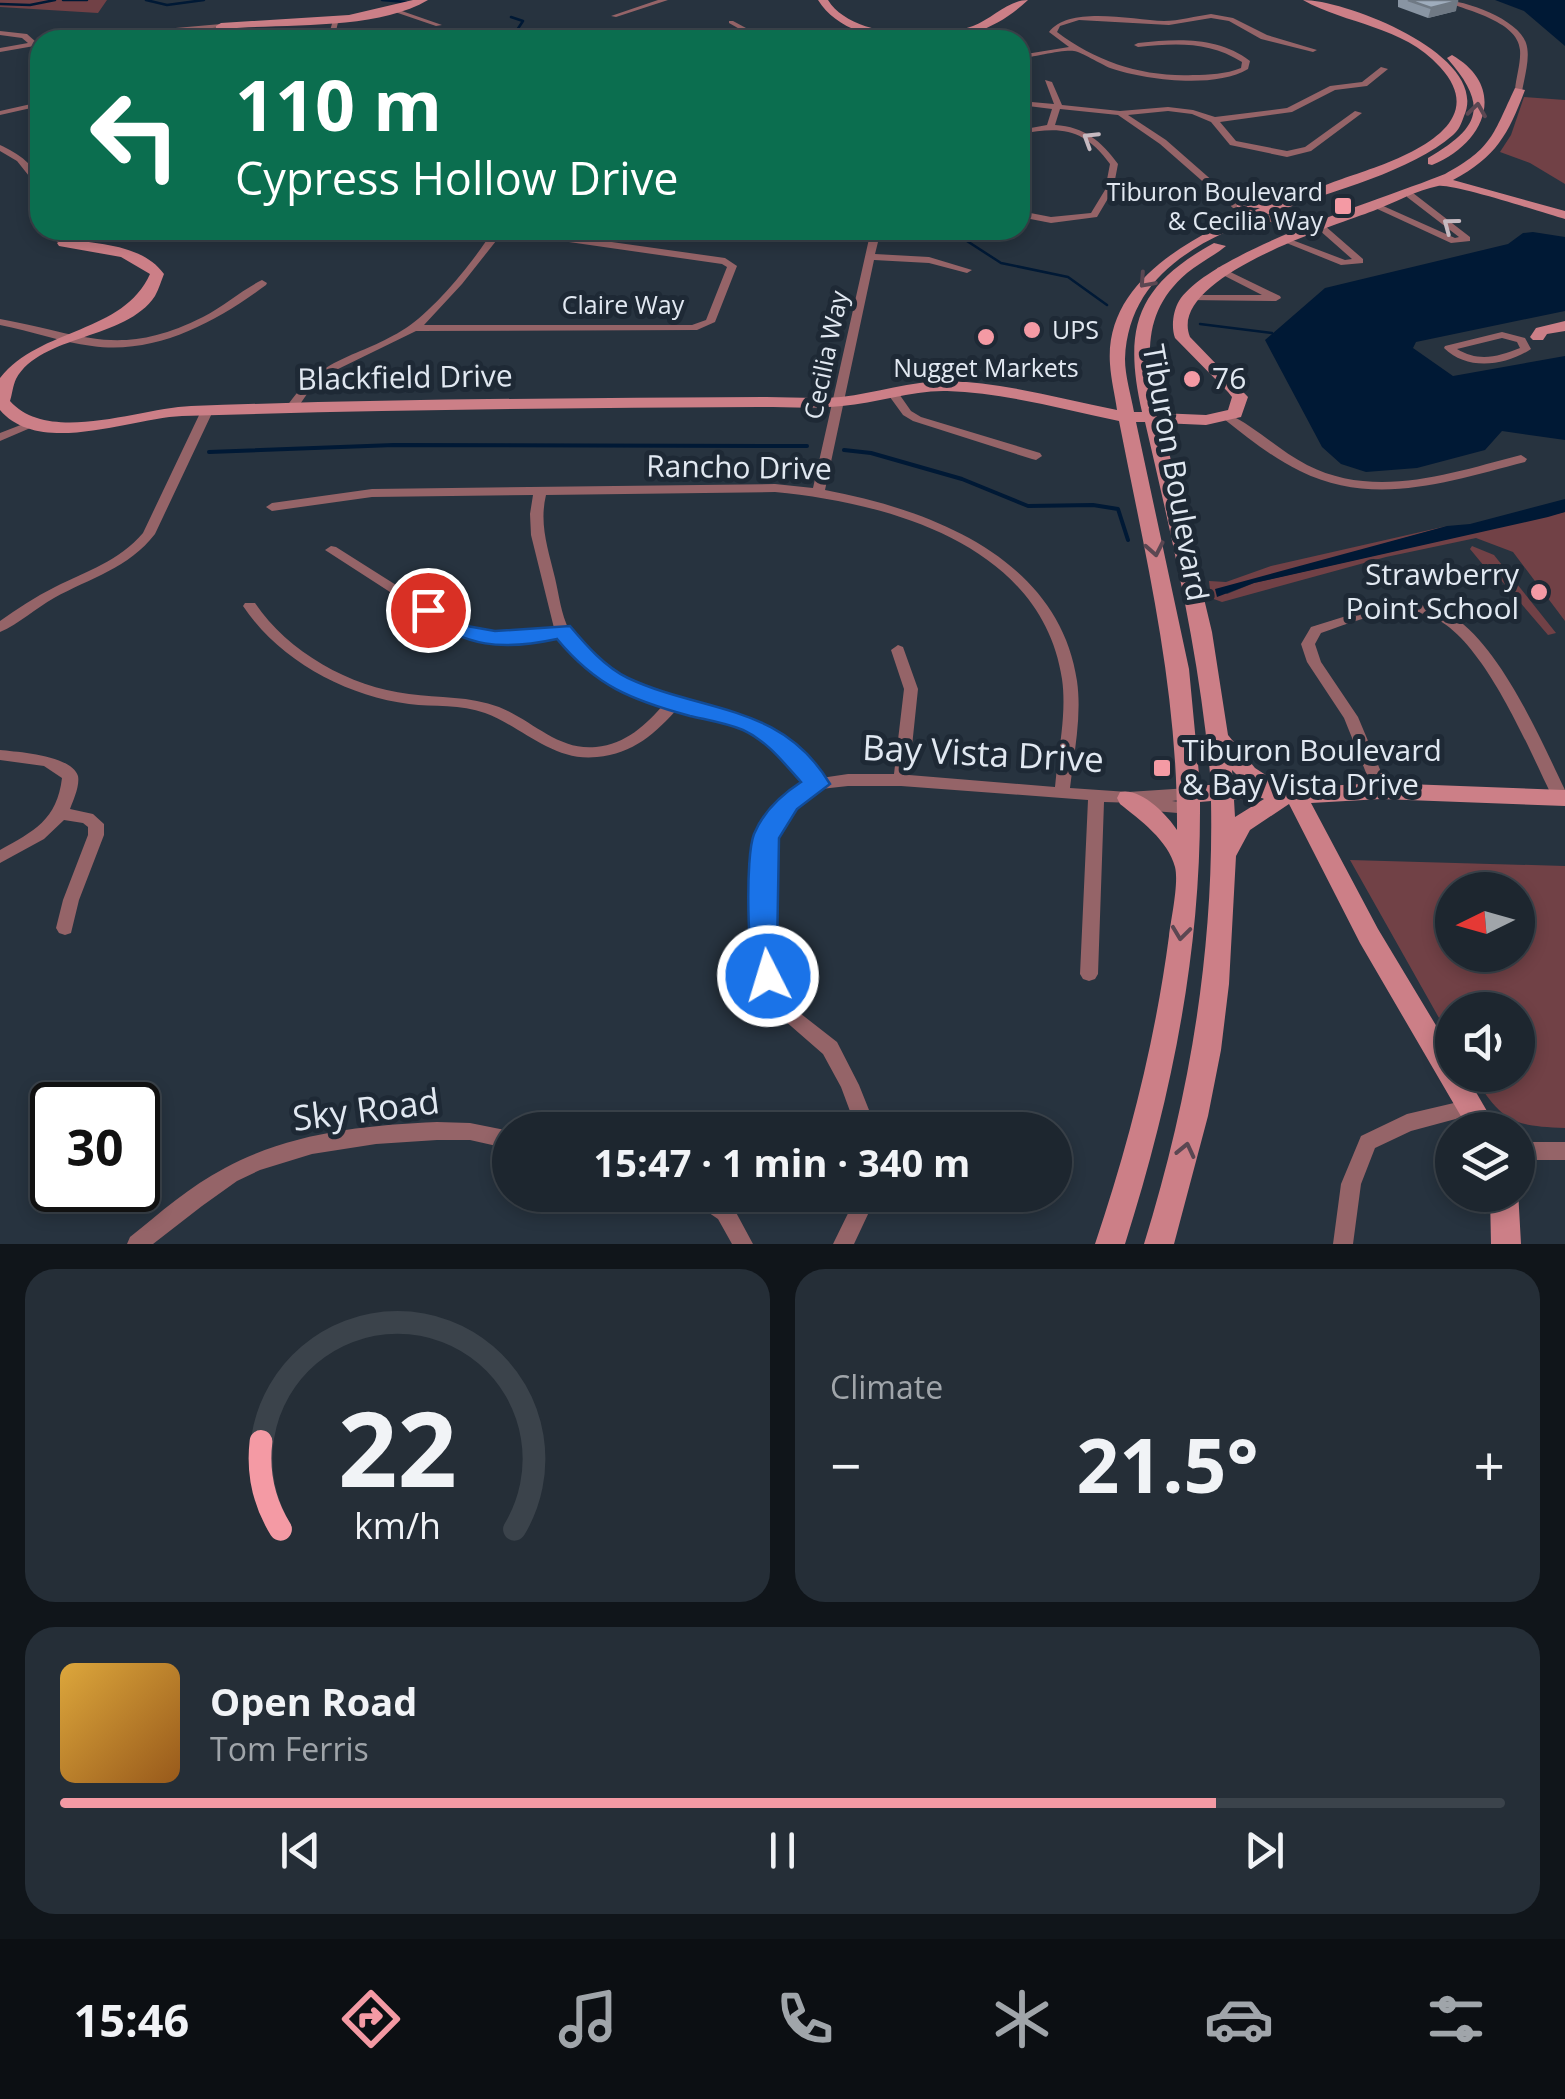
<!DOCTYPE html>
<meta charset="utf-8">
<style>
:root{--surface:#1d262f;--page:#252e37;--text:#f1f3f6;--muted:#a0a5aa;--line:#3b434b;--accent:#f49aa4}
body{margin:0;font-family:"Open Sans",sans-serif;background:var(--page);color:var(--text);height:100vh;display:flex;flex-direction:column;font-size:38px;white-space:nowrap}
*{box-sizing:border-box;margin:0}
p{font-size:32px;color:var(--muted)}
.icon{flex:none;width:55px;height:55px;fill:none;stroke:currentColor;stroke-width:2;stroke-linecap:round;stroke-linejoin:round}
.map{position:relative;height:1244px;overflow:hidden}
.panel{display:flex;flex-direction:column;gap:25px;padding:25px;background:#10151a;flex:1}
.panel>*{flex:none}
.hud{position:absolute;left:30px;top:30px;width:1000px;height:210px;border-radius:30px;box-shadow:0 5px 15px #0003,0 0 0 2px var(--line);background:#0b6e4f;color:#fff;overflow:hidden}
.needle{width:65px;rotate:265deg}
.fabs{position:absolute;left:1435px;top:872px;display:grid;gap:20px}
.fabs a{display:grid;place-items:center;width:100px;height:100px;border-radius:50%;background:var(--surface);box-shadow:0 5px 15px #0003,0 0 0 2px var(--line);font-size:50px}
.speed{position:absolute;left:30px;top:1082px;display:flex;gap:20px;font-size:50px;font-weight:700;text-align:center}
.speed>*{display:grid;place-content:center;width:130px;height:130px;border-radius:50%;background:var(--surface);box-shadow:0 5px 15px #0003,0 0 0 2px var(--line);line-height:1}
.speed .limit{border:5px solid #111;border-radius:15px;background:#fff;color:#111}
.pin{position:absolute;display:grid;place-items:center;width:85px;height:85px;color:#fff;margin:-42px;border:5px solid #fff;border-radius:50%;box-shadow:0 2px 10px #0007}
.me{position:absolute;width:110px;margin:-55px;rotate:355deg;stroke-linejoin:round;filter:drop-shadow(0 0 8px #0008)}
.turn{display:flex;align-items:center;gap:35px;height:210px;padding:0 40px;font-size:45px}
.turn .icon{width:130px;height:130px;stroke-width:2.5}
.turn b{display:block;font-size:70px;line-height:85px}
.big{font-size:75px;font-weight:700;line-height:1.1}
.panel .widget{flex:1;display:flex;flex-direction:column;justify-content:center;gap:15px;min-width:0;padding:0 35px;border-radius:30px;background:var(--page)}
.panel .dial{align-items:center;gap:0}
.dial svg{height:260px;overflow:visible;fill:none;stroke:var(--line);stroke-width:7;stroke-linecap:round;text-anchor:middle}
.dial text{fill:var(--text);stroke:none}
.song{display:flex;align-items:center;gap:30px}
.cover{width:120px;height:120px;border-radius:15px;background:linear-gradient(135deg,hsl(40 70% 55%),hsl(30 70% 35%))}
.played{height:10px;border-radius:5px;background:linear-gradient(90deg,var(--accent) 80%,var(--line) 80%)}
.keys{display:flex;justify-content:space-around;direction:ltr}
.heat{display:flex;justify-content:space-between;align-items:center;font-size:55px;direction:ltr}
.panel .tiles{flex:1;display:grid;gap:25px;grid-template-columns:1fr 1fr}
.widget:last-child{grid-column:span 2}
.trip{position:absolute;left:492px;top:1112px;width:580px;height:100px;border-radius:50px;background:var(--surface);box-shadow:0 5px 15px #0003,0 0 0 2px var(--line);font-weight:700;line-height:100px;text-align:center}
.tab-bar{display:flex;height:160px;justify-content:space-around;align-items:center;background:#0c0f13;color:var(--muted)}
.tab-bar .icon{width:70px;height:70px}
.tab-bar .current{color:var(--accent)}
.tab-bar b{font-size:45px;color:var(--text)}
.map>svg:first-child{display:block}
</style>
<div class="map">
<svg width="1565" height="1244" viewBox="0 0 1565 1244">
<rect width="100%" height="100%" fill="#27333f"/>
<path fill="#714146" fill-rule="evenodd" d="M0,0H107L98,13L0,7Z
M1524,97L1565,100V184L1530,163L1500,152L1511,135Z
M1565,512V621L1513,552L1476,538L1386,557L1222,602L1211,598L1209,581L1226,582L1271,566L1447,526L1220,590L1227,594L1254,583Z
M1472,546L1494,555L1556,633L1548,635L1494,572H1489L1470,549Z
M1350,860L1565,866V1128C1511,1126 1502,1121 1473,1075H1518V1010H1452V1041ZM1518,890V955H1452V890Z"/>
<path fill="#001935" d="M1495,0H1565V46L1524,11Z
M1533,232L1565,237V311L1416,342L1413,348L1453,376L1565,356V440L1502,431L1485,450L1417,468L1366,472L1341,464L1322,447L1265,340L1325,288L1508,244L1523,233Z
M1565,499V512L1548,517L1254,583L1217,597L1215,589L1447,526L1470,524Z"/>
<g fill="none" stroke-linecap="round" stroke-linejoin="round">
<path stroke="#001935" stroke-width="2.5" d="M63,0H87
M146,0L167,5L204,0
M382,0L406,2
M0,4L30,5L55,0
M511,17L523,21L517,30L521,36L514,40
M950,230L1001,263L1068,277L1107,305
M1200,324L1272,333"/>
<path stroke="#001935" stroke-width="4" d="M844,450L871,453L962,479L1028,506L1093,505L1118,509L1128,540
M209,452L394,445L807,446"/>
<path fill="#956468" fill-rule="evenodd" d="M658,0H668L616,17L611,16Z
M1442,0C1465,0 1518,19 1526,43C1531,57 1524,78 1522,92L1515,90C1516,77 1521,63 1520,50C1518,20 1463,10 1442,0Z
M395,10H399L442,25L436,26L395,12Z
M1211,14L1233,18L1267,35L1317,50L1313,52L1261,39L1229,21L1211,18L1169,25L1079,20L1060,26L1057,32C1097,62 1142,77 1193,75C1209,75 1226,74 1241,68L1242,62C1209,41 1175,43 1138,47L1134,45L1138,43C1177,39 1217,36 1250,61L1248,69C1215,89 1145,80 1110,68C1101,64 1081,52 1074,51C1065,49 1031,57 1020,59V55L1069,47L1049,32C1069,5 1133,20 1164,21C1179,21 1196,16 1211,14Z
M334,17L339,18L336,31L352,40H342L329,34Z
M729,21H733L768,40H759L729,23Z
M221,24L223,27L87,40H58L62,38Z
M967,30L985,38L986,40H977L964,34Z
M0,31L27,34L36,42L40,41V45L0,52V48L28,43L22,38L0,35Z
M1381,67L1388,69L1367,86L1335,90L1292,112L1220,122L1236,141L1287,151L1305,147L1355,111L1362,113L1311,151L1287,157L1230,145L1211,122L1192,114L1168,111L1128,115L1166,140L1239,204L1282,220V224H1276L1233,208L1160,144L1118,115L1060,109L1055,125C1085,127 1101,141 1118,164L1113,190L1097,217L1051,223L1020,217V211L1051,217L1091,213L1105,190L1110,164C1084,128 1061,126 1020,134V130L1047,125L1052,109L1020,105V101L1054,104L1045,80L1052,82L1062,105L1120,111L1168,107L1193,110L1215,117L1287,108L1330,86L1362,82Z
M40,102V106L0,115V111Z
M0,145C17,153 39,166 40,187L37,186L17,161L0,151Z
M1407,193H1413L1470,237V241L1451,243L1373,207L1381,205L1455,238L1459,237L1407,197Z
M1318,225H1324L1363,259V263L1341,265L1279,240L1287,238L1345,260L1352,259L1318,229Z
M43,230H54L69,243L61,245Z
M493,230H503L500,235H562L725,258L737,266L715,322L697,330L416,331L334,371L307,394L296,410H288L286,408C322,354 358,359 406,328C434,310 476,259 493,230ZM496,241H562L722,264L727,267L706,320L692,325H424L462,284Z
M871,230H881L875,254L929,257L972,270L967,273L929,263L874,260L825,490C931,510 1059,558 1077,681C1082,716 1074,753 1070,788L1128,792L1189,788L1195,790L1197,794L1195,798L1172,801L1195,804L1197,808L1195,812L1189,814L1143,810L1137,808L1136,803L1104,802L1098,974L1095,979L1089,981L1083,979L1080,974L1088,800L901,786H848L821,789L794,807L773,838L772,953L777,975L796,1010L837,1042L859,1085L877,1130H857L841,1087L823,1054L784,1020L759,976L754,953L757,837L782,799L807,783C763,731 743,724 679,707C656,733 633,754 597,757C553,762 523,727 485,713C461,704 434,707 409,704C345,696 279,660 243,606L245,603H255C288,652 350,687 409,694C439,698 470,696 499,707C532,720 558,751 596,747C626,744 646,725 665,703C623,690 583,676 559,636L528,642L495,643L455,634L325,550L331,546L336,547L464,628L495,635L528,634L554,628L531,535L530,514L533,495L372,497L272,511L266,507L272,503L372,489L775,484L813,488ZM775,492C890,503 1042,545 1062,679C1067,714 1058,752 1055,787L909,775L918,689L903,647L898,645L891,650L904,689L894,774H848L821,778C804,759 788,738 765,725C704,691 606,701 569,630C561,614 559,595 555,578C548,549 539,524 546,495Z
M1220,267L1280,296L1281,298L1276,301L1187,300L1186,298L1191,295H1262L1217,272V268Z
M262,280L267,283L266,285C216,322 156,355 92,346C61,342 31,331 0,325V319C83,334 119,359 203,317C224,306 242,290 262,280Z
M1502,332L1525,338L1531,349C1505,366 1467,371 1444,348L1445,346ZM1502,338L1517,342L1520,348C1498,357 1478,362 1457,349Z
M893,390L897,391L911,411L921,417L1040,453L1042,456L1036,460L1032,459L913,421L903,415L887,393Z
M207,408L213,411L155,534C129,568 90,578 54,598C36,608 19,624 0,632V621C17,609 35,597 55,587C87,571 119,561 143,533L201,411Z
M1228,414C1255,426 1279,451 1307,465C1376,500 1451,473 1521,455L1527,459L1525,462C1450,481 1375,508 1300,471C1273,458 1248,438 1224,419L1222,417Z
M31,421L37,424L35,426L0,441V433Z
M1402,604C1420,604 1438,606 1454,617C1502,650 1540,738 1565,790V802H1555C1530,754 1479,621 1419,613C1386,608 1352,622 1321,633L1315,644L1321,662L1358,717L1389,791L1387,795H1375L1344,718L1307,662L1301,644L1311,627L1372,608Z
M0,750C18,752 71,755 78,776C80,786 73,801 70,809L93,814L104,824V835L79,900L71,933L65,935L59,933L56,928L63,900L88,835V827L83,823L64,820L44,839L0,863V850C34,831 57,820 62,778L44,766L0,760Z
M1471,1099L1478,1101L1481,1107L1478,1113L1411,1131L1375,1148L1361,1184L1353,1244H1333L1341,1184L1361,1136L1407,1114Z
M437,1122L470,1123L510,1131V1149L470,1140H437L376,1144L312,1154L260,1170L237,1181L202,1206L153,1244H127L130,1237C160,1213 190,1186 225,1168C289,1133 365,1125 437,1122Z
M1518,1142H1565V1160H1518Z
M690,1195H717L732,1205L753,1244H732L718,1219L693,1202Z
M857,1195H877L854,1244H833Z"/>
<path fill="#cc7f87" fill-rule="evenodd" d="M413,0H428C375,31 286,23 226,29L225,40H215L216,26L221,23L349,15Z
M818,0H828C851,38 935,40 973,26C992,19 1008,0 1028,0C1013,14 995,26 975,32C929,47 846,46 818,0Z
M1303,0C1347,0 1491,56 1464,116C1461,124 1459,130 1453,135C1363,213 1131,205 1125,359C1125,376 1131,395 1134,412H1142C1123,328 1136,286 1214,243L1226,246C1214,256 1199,263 1187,273C1141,312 1146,360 1159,413L1206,415L1228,410L1232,397L1228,392L1175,338C1171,327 1173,311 1179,301C1211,251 1386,198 1445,174C1493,148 1493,134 1515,88L1525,90C1508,135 1496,157 1453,180L1565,211V219C1544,213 1452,183 1438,186C1417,190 1394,203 1373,211C1333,226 1166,278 1190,337L1248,397L1241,417L1206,425L1162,423L1212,632L1228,735L1255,768L1286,788L1381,783L1565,790V806L1381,799L1311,803L1378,929L1452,1052V1075H1466L1498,1130H1469L1360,943L1289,804L1250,830L1236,856L1229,984L1221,1050L1208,1116L1174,1244H1144C1189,1099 1214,953 1211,801L1200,802C1201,954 1171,1099 1125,1244H1095C1129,1143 1155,1042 1169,936C1171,919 1179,883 1175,867C1168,840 1140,820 1120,804L1117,798L1120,792C1140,787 1167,814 1177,830C1178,688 1146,559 1119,421C1063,409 1005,393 947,391C913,390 877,403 842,406C815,409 786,407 759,407C566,408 374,410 182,416C131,418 40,457 0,410V378C41,327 123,334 150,274L121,257L59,246L57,243L64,239C98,244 142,244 164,274C161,281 159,289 155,296C126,340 41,334 16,379C13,385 12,395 10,401C49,445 140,408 191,406C383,399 574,398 766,397C791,397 817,399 841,397C876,393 911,381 946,381C1003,382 1061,399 1117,410C1115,395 1111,380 1110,364C1104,280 1195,235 1260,208L1237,207V201C1250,199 1263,202 1276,201C1297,199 1321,186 1342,179C1385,164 1499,131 1440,67C1402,25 1347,25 1303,0ZM1136,422H1145C1173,542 1201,661 1211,785H1200L1189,669ZM1232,770L1245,783H1233ZM1262,798L1264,799L1235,817L1234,800Z
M1452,55C1509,88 1484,144 1432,165L1428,164V158C1482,127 1488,105 1447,58Z
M1565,321V331L1547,334L1543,340H1533L1530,337L1536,328Z
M1518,1190L1521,1244H1491L1490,1195H1518Z"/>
</g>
<path fill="#8995a3" d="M1398,0H1453L1456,11L1428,18L1398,7Z"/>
<path fill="#6f7984" d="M1458,1L1456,11L1428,18L1431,8Z"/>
<path fill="#9fadbd" stroke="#6f7984" stroke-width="2.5" d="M1408,0H1453L1458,1L1431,8Z"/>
<defs><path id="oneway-chevron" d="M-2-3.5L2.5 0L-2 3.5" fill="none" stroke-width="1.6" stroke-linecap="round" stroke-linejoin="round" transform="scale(2.5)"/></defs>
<g stroke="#5b4752">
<use href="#oneway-chevron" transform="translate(1477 110) rotate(-82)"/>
<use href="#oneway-chevron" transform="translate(1146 281) rotate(132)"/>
<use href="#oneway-chevron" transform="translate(1155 549) rotate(79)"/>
<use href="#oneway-chevron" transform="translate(1181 933) rotate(97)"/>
<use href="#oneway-chevron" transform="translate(1186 1150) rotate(-77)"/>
</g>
<g stroke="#c6bac1">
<use href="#oneway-chevron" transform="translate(1090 139) rotate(-148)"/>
<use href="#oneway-chevron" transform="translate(1450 225) rotate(-143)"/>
</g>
<path fill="#1a73e8" stroke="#114b97" stroke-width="2.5" d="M428,602L467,626L495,631L570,626C586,645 605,667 628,678C703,713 782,703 830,784L797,809L779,838L777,953L782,976L778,984L768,988L757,984C747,964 745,856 754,834C763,812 781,795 801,782C783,762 767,741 743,730C726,723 707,720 690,716C631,700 596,686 557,639C501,651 467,647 420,614L417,610Z"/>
<g fill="#f49aa4" stroke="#1e2935" stroke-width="4">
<rect x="1333" y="196" width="20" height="20" rx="5"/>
<circle cx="1032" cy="330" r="10"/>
<circle cx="986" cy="337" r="10"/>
<circle cx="1192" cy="379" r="10"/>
<circle cx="1539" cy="592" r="10"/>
<rect x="1152" y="758" width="20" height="20" rx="5"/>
</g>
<g text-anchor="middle" stroke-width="10" stroke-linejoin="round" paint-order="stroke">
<g font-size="25" fill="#e1e8f1" stroke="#1e2935" text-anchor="end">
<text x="1323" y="201">Tiburon Boulevard<tspan x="1323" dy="29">&amp; Cecilia Way</tspan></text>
<text x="1052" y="339" text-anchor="start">UPS</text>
<text x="986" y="377" text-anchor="middle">Nugget Markets</text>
</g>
<g font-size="25" fill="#e1e8f1" stroke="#1e2935">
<text x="623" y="314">Claire Way</text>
<text transform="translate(826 355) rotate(-78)" y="9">Cecilia Way</text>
</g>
<g font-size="30" fill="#e1e8f1" stroke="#1e2935">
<text transform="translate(405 378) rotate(-1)" y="10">Blackfield Drive</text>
<text transform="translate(739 468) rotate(1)" y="10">Rancho Drive</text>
<text transform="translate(1175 473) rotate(80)" y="10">Tiburon Boulevard</text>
</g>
<g font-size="30" fill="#e1e8f1" stroke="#1e2935" text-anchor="start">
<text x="1212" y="389">76</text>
<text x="1519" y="585" text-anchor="end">Strawberry<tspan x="1519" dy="34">Point School</tspan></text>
<text x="1182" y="761">Tiburon Boulevard<tspan x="1182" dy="34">&amp; Bay Vista Drive</tspan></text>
</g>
<g font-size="35" fill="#e1e8f1" stroke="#1e2935">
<text transform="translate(983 754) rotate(3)" y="12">Bay Vista Drive</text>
<text transform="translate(366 1110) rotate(-7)" y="12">Sky Road</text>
</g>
</g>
</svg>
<div class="fabs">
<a><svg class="needle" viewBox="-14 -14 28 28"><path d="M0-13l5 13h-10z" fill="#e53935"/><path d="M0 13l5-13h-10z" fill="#a0a5aa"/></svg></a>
<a><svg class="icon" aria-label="sound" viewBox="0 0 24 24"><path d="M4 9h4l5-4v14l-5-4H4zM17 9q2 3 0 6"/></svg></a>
<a><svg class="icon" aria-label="layers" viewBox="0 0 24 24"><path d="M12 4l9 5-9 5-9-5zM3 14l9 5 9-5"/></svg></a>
</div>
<div class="speed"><div class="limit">30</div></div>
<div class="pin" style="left:428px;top:610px;background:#d93025"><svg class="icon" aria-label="arrive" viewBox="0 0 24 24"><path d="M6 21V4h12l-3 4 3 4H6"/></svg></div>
<svg class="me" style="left:768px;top:976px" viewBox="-20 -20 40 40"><circle r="17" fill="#1a73e8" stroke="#fff" stroke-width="3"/><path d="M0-11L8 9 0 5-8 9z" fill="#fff"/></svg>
<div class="trip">15:47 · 1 min · 340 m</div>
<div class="hud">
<div class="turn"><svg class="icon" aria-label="left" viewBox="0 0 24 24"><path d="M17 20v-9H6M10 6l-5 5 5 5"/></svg><div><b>110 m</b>Cypress Hollow Drive</div></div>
</div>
</div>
<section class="panel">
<div class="tiles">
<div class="widget dial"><svg viewBox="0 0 100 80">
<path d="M14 69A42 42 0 1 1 86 69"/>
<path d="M14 69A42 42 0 0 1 8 42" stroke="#f49aa4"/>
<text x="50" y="56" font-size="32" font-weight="700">22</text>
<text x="50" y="72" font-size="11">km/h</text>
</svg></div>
<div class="widget"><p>Climate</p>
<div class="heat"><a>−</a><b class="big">21.5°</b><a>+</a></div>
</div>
<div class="widget">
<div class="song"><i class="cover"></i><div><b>Open Road</b><p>Tom Ferris</p></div></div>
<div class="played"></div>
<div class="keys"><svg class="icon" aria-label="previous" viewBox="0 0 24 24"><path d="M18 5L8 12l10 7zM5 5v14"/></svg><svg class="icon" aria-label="pause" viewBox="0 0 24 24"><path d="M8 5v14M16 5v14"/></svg><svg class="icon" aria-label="next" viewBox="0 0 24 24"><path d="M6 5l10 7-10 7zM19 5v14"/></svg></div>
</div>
</div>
</section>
<nav class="tab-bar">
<b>15:46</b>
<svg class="icon current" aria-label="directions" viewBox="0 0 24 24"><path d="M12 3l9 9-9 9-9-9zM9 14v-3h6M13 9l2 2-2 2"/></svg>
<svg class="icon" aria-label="music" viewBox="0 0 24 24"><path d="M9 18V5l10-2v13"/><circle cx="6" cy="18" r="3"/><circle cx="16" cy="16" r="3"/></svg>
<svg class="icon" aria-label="phone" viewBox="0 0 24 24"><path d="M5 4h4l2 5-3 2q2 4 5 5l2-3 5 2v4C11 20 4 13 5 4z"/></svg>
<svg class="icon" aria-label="climate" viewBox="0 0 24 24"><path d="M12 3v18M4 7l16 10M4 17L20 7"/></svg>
<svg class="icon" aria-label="car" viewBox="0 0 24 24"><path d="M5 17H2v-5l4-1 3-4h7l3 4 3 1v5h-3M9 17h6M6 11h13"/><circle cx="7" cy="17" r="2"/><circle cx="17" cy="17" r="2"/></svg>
<svg class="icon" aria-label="filters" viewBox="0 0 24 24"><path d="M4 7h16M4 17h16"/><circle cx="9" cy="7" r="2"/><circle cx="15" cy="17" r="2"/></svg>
</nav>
